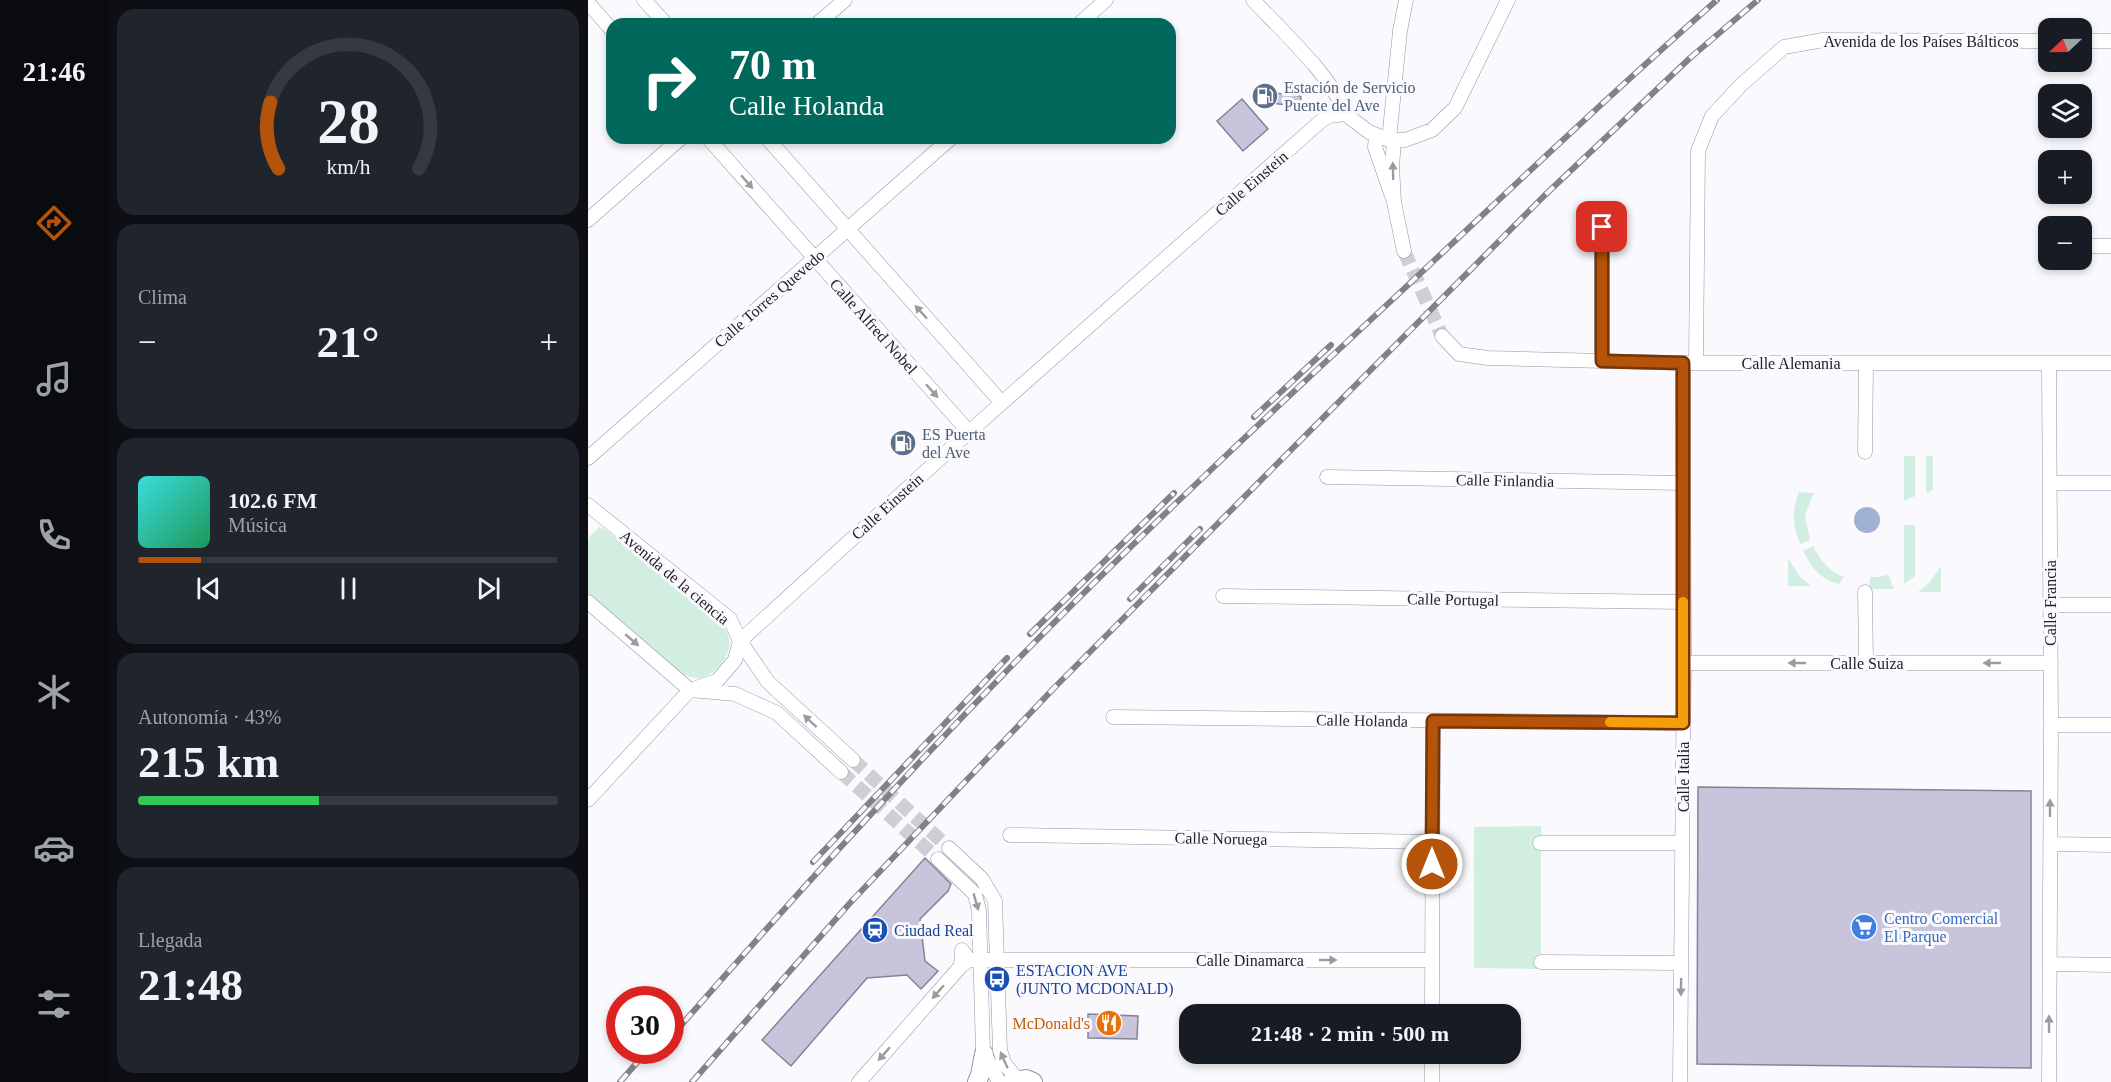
<!DOCTYPE html>
<html lang="es">
<meta charset="utf-8">
<style>
:root{--surface:#171b24;--page:#20242c;--text:#f1f3f6;--muted:#9ea1a6;--line:#363941;--accent:#b45309}
body{margin:0;font-family:Georgia,serif;background:var(--page);color:var(--text);height:100vh;display:flex;flex-direction:column;font-size:22px;white-space:nowrap}
*{box-sizing:border-box;margin:0}
p{font-size:20px;color:var(--muted)}
.icon{flex:none;width:33px;height:33px;fill:none;stroke:currentColor;stroke-width:2;stroke-linecap:round;stroke-linejoin:round}
.map{position:relative;flex:1;overflow:hidden}
.panel{display:flex;flex-direction:column;gap:9px;padding:9px;background:#0d0f14;width:480px}
.panel>*{flex:none}
.banner{position:absolute;left:18px;top:18px;width:570px;height:126px;border-radius:18px;box-shadow:0 3px 9px #0003;background:#00695c;color:#fff;overflow:hidden}
.needle{width:39px;rotate:248deg}
.tools{position:absolute;left:1450px;top:18px;display:grid;gap:12px}
.tools a{display:grid;place-items:center;width:54px;height:54px;border-radius:12px;background:var(--surface);box-shadow:0 3px 9px #0003;font-size:30px}
.speed{position:absolute;left:18px;top:986px;display:flex;gap:12px;font-size:30px;font-weight:700;text-align:center}
.speed>*{display:grid;place-content:center;width:78px;height:78px;border-radius:50%;background:var(--surface);box-shadow:0 3px 9px #0003;line-height:1}
.speed .limit{border:9px solid #d22;background:#fff;color:#111}
.pin{position:absolute;display:grid;place-items:center;width:51px;height:51px;color:#fff;margin:-26px;border-radius:12px;box-shadow:0 3px 9px #0006}
.me{position:absolute;width:66px;margin:-33px;rotate:0deg;stroke-linejoin:round;filter:drop-shadow(0 0 4px #0008)}
.turn{display:flex;align-items:center;gap:21px;height:126px;padding:0 24px;font-size:27px}
.turn .icon{width:78px;height:78px;stroke-width:2.5}
.turn b{display:block;font-size:42px;line-height:51px}
.big{font-size:45px;font-weight:800;line-height:1.1}
.panel .tile{flex:1;display:flex;flex-direction:column;justify-content:center;gap:9px;min-width:0;padding:0 21px;border-radius:18px;background:var(--page)}
.panel .dial{align-items:center;gap:0}
.dial svg{height:156px;overflow:visible;fill:none;stroke:var(--line);stroke-width:7;stroke-linecap:round;text-anchor:middle}
.dial text{fill:var(--text);stroke:none}
.song{display:flex;align-items:center;gap:18px}
.cover{width:72px;height:72px;border-radius:9px;background:linear-gradient(135deg,hsl(180 70% 55%),hsl(150 70% 35%))}
.played{height:6px;border-radius:3px;background:linear-gradient(90deg,var(--accent) 15%,var(--line) 15%)}
.keys{display:flex;justify-content:space-around;direction:ltr}
.heat{display:flex;justify-content:space-between;align-items:center;font-size:33px;direction:ltr}
.charge{height:9px;border-radius:4px;background:linear-gradient(90deg,#34c759 43%,var(--line) 0)}
.trip{position:absolute;left:591px;top:1004px;width:342px;height:60px;border-radius:18px;background:var(--surface);box-shadow:0 3px 9px #0003;font-weight:800;line-height:60px;text-align:center}
main{display:flex;flex:1;min-height:0}
.tab-bar{display:flex;flex-direction:column;width:108px;justify-content:space-around;align-items:center;background:#090b0e;color:var(--muted)}
.tab-bar .icon{width:42px;height:42px}
.tab-bar .active{color:var(--accent)}
.tab-bar b{font-size:27px;color:var(--text)}
.map>svg:first-child{display:block}
</style>
<main>
<nav class="tab-bar">
<b>21:46</b>
<svg class="icon active" aria-label="directions" viewBox="0 0 24 24"><path d="M12 3l9 9-9 9-9-9zM9 14v-3h6M13 9l2 2-2 2"/></svg>
<svg class="icon" aria-label="music" viewBox="0 0 24 24"><path d="M9 18V5l10-2v13"/><circle cx="6" cy="18" r="3"/><circle cx="16" cy="16" r="3"/></svg>
<svg class="icon" aria-label="phone" viewBox="0 0 24 24"><path d="M5 4h4l2 5-3 2q2 4 5 5l2-3 5 2v4C11 20 4 13 5 4z"/></svg>
<svg class="icon" aria-label="climate" viewBox="0 0 24 24"><path d="M12 3v18M4 7l16 10M4 17L20 7"/></svg>
<svg class="icon" aria-label="car" viewBox="0 0 24 24"><path d="M5 17H2v-5l4-1 3-4h7l3 4 3 1v5h-3M9 17h6M6 11h13"/><circle cx="7" cy="17" r="2"/><circle cx="17" cy="17" r="2"/></svg>
<svg class="icon" aria-label="filters" viewBox="0 0 24 24"><path d="M4 7h16M4 17h16"/><circle cx="9" cy="7" r="2"/><circle cx="15" cy="17" r="2"/></svg>
</nav>
<section class="panel">
<div class="tile dial"><svg viewBox="0 0 100 80">
<path d="M14 69A42 42 0 1 1 86 69"/>
<path d="M14 69A42 42 0 0 1 10 35" stroke="#b45309"/>
<text x="50" y="56" font-size="32" font-weight="700">28</text>
<text x="50" y="72" font-size="11">km/h</text>
</svg></div>
<div class="tile"><p>Clima</p>
<div class="heat"><a>−</a><b class="big">21°</b><a>+</a></div>
</div>
<div class="tile">
<div class="song"><i class="cover"></i><div><b>102.6 FM</b><p>Música</p></div></div>
<div class="played"></div>
<div class="keys"><svg class="icon" aria-label="previous" viewBox="0 0 24 24"><path d="M18 5L8 12l10 7zM5 5v14"/></svg><svg class="icon" aria-label="pause" viewBox="0 0 24 24"><path d="M8 5v14M16 5v14"/></svg><svg class="icon" aria-label="next" viewBox="0 0 24 24"><path d="M6 5l10 7-10 7zM19 5v14"/></svg></div>
</div>
<div class="tile"><p>Autonomía · 43%</p><b class="big">215 km</b><div class="charge"></div></div>
<div class="tile"><p>Llegada</p><b class="big">21:48</b></div>
</section>
<div class="map">
<svg width="1523" height="1082" viewBox="0 0 1523 1082">
<rect width="100%" height="100%" fill="#faf9fe"/>
<path fill="#d2eee1" d="M1316,456H1327V496L1316,501Z
M1338,456H1345V490L1338,493Z
M1211,492L1226,493L1217,515L1222,540L1212,544C1204,524 1204,512 1211,492Z
M1316,525H1327V576L1316,584Z
M11,527L18,530L130,620C144,635 146,648 132,665C127,671 120,677 112,678C106,679 100,676 94,674L0,594V538Z
M1225,546C1232,560 1242,572 1256,577L1251,584C1231,579 1224,567 1215,551Z
M1200,558L1213,578L1223,586H1200Z
M1353,566V592H1330L1341,583Z
M1300,574L1306,589H1281L1282,577H1292Z
M953,826V969L886,968V827Z"/>
<path fill="#9eb2d2" d="M1266 520a13 13 0 1 1 26 0a13 13 0 1 1-26 0Z"/>
<path fill="#c7c4dc" stroke="#858298" stroke-width="1.5" d="M677,92L713,96L712,107L676,102Z
M654,99L680,129L655,151L629,121Z
M1110,787L1443,791V1068L1109,1064Z
M337,858L363,884L360,891L332,919L337,961L350,971L333,989L319,975L279,978L203,1066L174,1040Z
M500,1014L550,1016L549,1039L500,1038Z"/>
<g fill="none" stroke-linecap="round" stroke-linejoin="round">
<path stroke="#cfced4" stroke-width="14" stroke-dasharray="14 7" stroke-linecap="butt" d="M816,251L854,336
M265,760L361,848
M253,772L350,859"/>
<defs>
<path id="minor" d="M56,0L78,24
M665,0C691,28 747,79 757,114
M0,3L24,30
M229,24L257,0
M491,24L518,0
M1494,41H1523
M757,114L781,132L801,140H817L844,130L867,108L920,0
M788,136L787,147L806,202L804,167L806,141
M120,138L381,432
M179,138L414,403
M801,140L812,31L818,0
M806,202L816,251
M0,220L93,138
M1014,227V361
M1494,246H1523
M854,336L871,354L900,358L1095,363H1523
M1108,363L1110,151L1124,116L1153,85L1196,47L1235,40L1461,41
M1277,452L1278,363
M0,458L363,138
M739,477L1095,483
M1462,483H1523
M0,505L142,619L152,641L180,682L265,760
M1277,592L1278,663
M635,596L1096,602
M0,602L102,690L147,694L189,713L253,772
M1462,605H1523
M1096,663H1463
M525,717L1095,723
M1463,725H1523
M0,800L102,690L129,681L147,660L152,641L381,432L733,121L741,116L757,114
M422,835L845,842
M952,843H1094
M1462,844L1523,845
M361,848L394,879L407,901L412,1050L416,1063L429,1079
M350,859L387,894L391,911L395,1051L411,1082
M953,962L1093,963
M1462,964L1523,965
M373,966L374,950L381,960H844
M844,1014L845,721
M271,1082L373,966L380,961
M844,1082V1053
M1092,1082L1096,663L1095,363
M1461,1082L1463,725L1461,363"/>
<path id="major" d="M389,1082L392,1075L396,1054
M423,1082L438,1079L445,1082"/>
</defs>
<use href="#minor" stroke="#9692a9" stroke-width="15"/>
<use href="#major" stroke="#9692a9" stroke-width="20"/>
<use href="#minor" stroke="#fff" stroke-width="14"/>
<use href="#major" stroke="#fff" stroke-width="18"/>
<defs>
<path id="rail" d="M666,417L743,345
M542,599L612,529
M442,634L586,493
M225,862L419,658
M82,1038C198,905 316,776 439,650C562,525 690,406 819,286C921,190 1024,93 1129,0
M32,1082L60,1050
M104,1082L262,903L467,687L957,195L1102,58L1170,0"/>
</defs>
<use href="#rail" stroke="#828188" stroke-width="6"/>
<use href="#rail" stroke="#faf9fe" stroke-width="4" stroke-dasharray="11" stroke-linecap="butt"/>
</g>
<defs><path id="oneway-solid" d="M-6-.8H1V-3.2L6.5 0L1 3.2V.8H-6Z" transform="scale(1.5)"/></defs>
<g fill="#9c9c9f">
<use href="#oneway-solid" transform="translate(805 171) rotate(-91)"/>
<use href="#oneway-solid" transform="translate(159 182) rotate(49)"/>
<use href="#oneway-solid" transform="translate(333 312) rotate(-132)"/>
<use href="#oneway-solid" transform="translate(344 391) rotate(48)"/>
<use href="#oneway-solid" transform="translate(44 640) rotate(41)"/>
<use href="#oneway-solid" transform="translate(1209 663) rotate(-180)"/>
<use href="#oneway-solid" transform="translate(1404 663) rotate(-180)"/>
<use href="#oneway-solid" transform="translate(222 721) rotate(-137)"/>
<use href="#oneway-solid" transform="translate(1462 808) rotate(-90)"/>
<use href="#oneway-solid" transform="translate(388 902) rotate(74)"/>
<use href="#oneway-solid" transform="translate(740 960)"/>
<use href="#oneway-solid" transform="translate(1093 987) rotate(91)"/>
<use href="#oneway-solid" transform="translate(350 992) rotate(131)"/>
<use href="#oneway-solid" transform="translate(1461 1024) rotate(-90)"/>
<use href="#oneway-solid" transform="translate(296 1054) rotate(131)"/>
<use href="#oneway-solid" transform="translate(416 1060) rotate(-114)"/>
</g>
<g fill="none" stroke-linecap="round" stroke-linejoin="round">
<defs>
<path id="route" d="M844,864L845,721L1095,723V363L1014,361V227"/>
</defs>
<use href="#route" stroke="#753606" stroke-width="15"/>
<use href="#route" stroke="#b45309" stroke-width="10"/>
<path stroke="#f59e0b" stroke-width="10" d="M1022,722L1095,723V602"/>
</g>
<defs>
<symbol id="fuel-disc" viewBox="-11 -11 22 22"><circle r="9.5" fill="#5c6f8a" stroke="#faf9fe"/><path d="M-5.5-6h7V0h2V4h1.3V-2.5L3-4.5l.8-.8L6-3V5H2.5V1h-1V6h-7ZM-4.2-4.7v3.2H.2V-4.7Z" fill="#fff"/></symbol>
<symbol id="supermarket-disc" viewBox="-11 -11 22 22"><circle r="9.5" fill="#3f7fe0" stroke="#faf9fe"/><path d="M-6-5.5h2.5l.6 2H6L4.5 2H-2.5L-4.4-4H-6ZM-1.5 3.2a1.3 1.3 0 1 0 .1 0ZM3 3.2a1.3 1.3 0 1 0 .1 0Z" fill="#fff"/></symbol>
<symbol id="station-disc" viewBox="-11 -11 22 22"><circle r="9.5" fill="#1a4fb4" stroke="#faf9fe"/><path d="M-3-6H3Q5-6 5-4V2Q5 4 3 4L4.5 6H3L1.5 4h-3L-3 6H-4.5L-3 4Q-5 4-5 2V-4Q-5-6-3-6ZM-3.5-4v3h7v-3ZM-3.5 1v1.5H-2V1ZM2 1v1.5H3.5V1Z" fill="#fff"/></symbol>
<symbol id="bus-disc" viewBox="-11 -11 22 22"><circle r="9.5" fill="#1a4fb4" stroke="#faf9fe"/><path d="M-5-6H5V4H4V6H2V4H-2V6H-4V4H-5ZM-3.5-4V0h7V-4ZM-3.5 1.2v1.5H-2V1.2ZM2 1.2v1.5H3.5V1.2Z" fill="#fff"/></symbol>
<symbol id="restaurant-disc" viewBox="-11 -11 22 22"><circle r="9.5" fill="#e8710a" stroke="#faf9fe"/><path d="M-5-6h1v4h1v-4h1v4h1v-4h1v5L-1.5 .5V6h-2V.5L-5-1ZM5-6V6H3V1.5H1.5Q1.5-4 5-6Z" fill="#fff"/></symbol>
</defs>
<g fill-rule="evenodd">
<use href="#fuel-disc" x="662" y="81" width="30" height="30"/>
<use href="#fuel-disc" x="300" y="428" width="30" height="30"/>
<use href="#supermarket-disc" x="1261" y="912" width="30" height="30"/>
<use href="#station-disc" x="272" y="915" width="30" height="30"/>
<use href="#bus-disc" x="394" y="964" width="30" height="30"/>
<use href="#restaurant-disc" x="506" y="1008" width="30" height="30"/>
</g>
<g text-anchor="middle" stroke-width="6" stroke-linejoin="round" paint-order="stroke">
<g font-size="16" fill="#23222a" stroke="#faf9fe">
<text x="1333" y="47">Avenida de los Países Bálticos</text>
<text transform="translate(663 183) rotate(-41)" y="6">Calle Einstein</text>
<text transform="translate(181 298) rotate(-41)" y="6">Calle Torres Quevedo</text>
<text transform="translate(286 326) rotate(48)" y="6">Calle Alfred Nobel</text>
<text x="1203" y="369">Calle Alemania</text>
<text transform="translate(917 480) rotate(1)" y="6">Calle Finlandia</text>
<text transform="translate(299 506) rotate(-42)" y="6">Calle Einstein</text>
<text transform="translate(87 577) rotate(40)" y="6">Avenida de la ciencia</text>
<text transform="translate(865 599) rotate(1)" y="6">Calle Portugal</text>
<text transform="translate(1462 603) rotate(-90)" y="6">Calle Francia</text>
<text x="1279" y="669">Calle Suiza</text>
<text transform="translate(774 720) rotate(1)" y="6">Calle Holanda</text>
<text transform="translate(1095 777) rotate(-90)" y="6">Calle Italia</text>
<text transform="translate(633 838) rotate(1)" y="6">Calle Noruega</text>
<text x="662" y="966">Calle Dinamarca</text>
</g>
<g font-size="16" fill="#4e5e75" stroke="#faf9fe" text-anchor="start">
<text x="696" y="93">Estación de Servicio<tspan x="696" dy="18">Puente del Ave</tspan></text>
<text x="334" y="440">ES Puerta<tspan x="334" dy="18">del Ave</tspan></text>
</g>
<g font-size="16" fill="#366cbe" stroke="#faf9fe" text-anchor="start">
<text x="1296" y="924">Centro Comercial<tspan x="1296" dy="18">El Parque</tspan></text>
</g>
<g font-size="16" fill="#164399" stroke="#faf9fe" text-anchor="start">
<text x="306" y="936">Ciudad Real</text>
<text x="428" y="976">ESTACION AVE<tspan x="428" dy="18">(JUNTO MCDONALD)</tspan></text>
</g>
<g font-size="16" fill="#c56008" stroke="#faf9fe" text-anchor="end">
<text x="502" y="1029">McDonald's</text>
</g>
</g>
</svg>
<div class="tools">
<a><svg class="needle" viewBox="-14 -14 28 28"><path d="M0-13l5 13h-10z" fill="#e53935"/><path d="M0 13l5-13h-10z" fill="#9ea1a6"/></svg></a>
<a><svg class="icon" aria-label="layers" viewBox="0 0 24 24"><path d="M12 4l9 5-9 5-9-5zM3 14l9 5 9-5"/></svg></a>
<a>+</a>
<a>−</a>
</div>
<div class="speed"><div class="limit">30</div></div>
<div class="pin" style="left:1014px;top:227px;background:#d93025"><svg class="icon" aria-label="arrive" viewBox="0 0 24 24"><path d="M6 21V4h12l-3 4 3 4H6"/></svg></div>
<svg class="me" style="left:844px;top:864px" viewBox="-20 -20 40 40"><circle r="17" fill="#b45309" stroke="#fff" stroke-width="3"/><path d="M0-11L8 9 0 5-8 9z" fill="#fff"/></svg>
<div class="trip">21:48 · 2 min · 500 m</div>
<div class="banner">
<div class="turn"><svg class="icon" aria-label="right" viewBox="0 0 24 24"><path d="M7 20v-9h11M14 6l5 5-5 5"/></svg><div><b>70 m</b>Calle Holanda</div></div>
</div>
</div>
</main>
